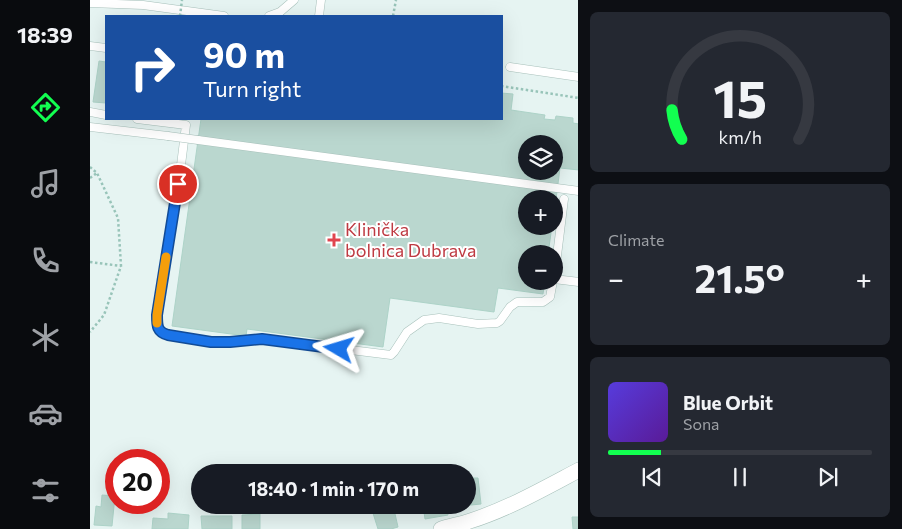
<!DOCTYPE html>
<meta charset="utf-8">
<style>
:root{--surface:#171b24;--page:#242831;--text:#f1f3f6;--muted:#9ea1a6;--line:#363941;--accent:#12ff50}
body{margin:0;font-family:Commissioner,sans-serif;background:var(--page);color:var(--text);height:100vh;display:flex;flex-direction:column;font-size:19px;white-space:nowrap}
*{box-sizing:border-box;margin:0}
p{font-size:16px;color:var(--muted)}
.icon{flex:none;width:28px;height:28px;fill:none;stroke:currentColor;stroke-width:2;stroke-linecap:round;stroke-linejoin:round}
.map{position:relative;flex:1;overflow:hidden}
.drawer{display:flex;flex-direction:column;gap:12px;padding:12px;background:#0d0f14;width:324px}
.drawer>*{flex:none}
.hud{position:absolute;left:15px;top:15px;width:398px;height:105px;border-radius:0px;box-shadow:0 5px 20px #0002;background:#1a4fa0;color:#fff;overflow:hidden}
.fabs{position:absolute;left:428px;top:135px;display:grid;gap:10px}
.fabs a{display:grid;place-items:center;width:45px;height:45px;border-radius:50%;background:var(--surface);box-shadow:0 5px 20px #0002;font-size:25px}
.speed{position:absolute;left:15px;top:449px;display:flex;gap:10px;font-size:25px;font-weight:700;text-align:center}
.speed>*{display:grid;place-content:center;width:65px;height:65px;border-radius:50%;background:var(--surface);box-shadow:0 5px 20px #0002;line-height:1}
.speed .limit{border:8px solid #d22;background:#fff;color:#111}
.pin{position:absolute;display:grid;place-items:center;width:42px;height:42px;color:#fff;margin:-21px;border:2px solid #fff;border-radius:50%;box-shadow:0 1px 5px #0007}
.me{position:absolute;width:55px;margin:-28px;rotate:277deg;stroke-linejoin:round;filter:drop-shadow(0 0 4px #0008)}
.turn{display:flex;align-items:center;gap:18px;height:105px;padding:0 15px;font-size:22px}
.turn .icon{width:65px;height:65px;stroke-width:2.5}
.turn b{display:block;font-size:35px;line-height:42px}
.big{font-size:38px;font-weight:700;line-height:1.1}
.drawer .card{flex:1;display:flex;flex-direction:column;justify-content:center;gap:8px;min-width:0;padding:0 18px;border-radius:8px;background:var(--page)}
.drawer .dial{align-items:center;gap:0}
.dial svg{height:130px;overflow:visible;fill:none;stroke:var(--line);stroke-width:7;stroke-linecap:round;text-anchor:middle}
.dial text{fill:var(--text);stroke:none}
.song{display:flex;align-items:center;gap:15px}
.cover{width:60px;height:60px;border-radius:8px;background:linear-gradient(135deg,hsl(250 70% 55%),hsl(270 70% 35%))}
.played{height:5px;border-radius:2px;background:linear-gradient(90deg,var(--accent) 20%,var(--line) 20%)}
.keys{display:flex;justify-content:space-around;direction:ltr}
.heat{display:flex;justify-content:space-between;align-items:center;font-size:28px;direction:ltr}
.trip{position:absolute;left:101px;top:464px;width:285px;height:50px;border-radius:25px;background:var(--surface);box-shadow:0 5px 20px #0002;font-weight:700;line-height:50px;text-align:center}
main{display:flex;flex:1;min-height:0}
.tabs{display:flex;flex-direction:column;width:90px;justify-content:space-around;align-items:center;background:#090b0e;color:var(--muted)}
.tabs .icon{width:35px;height:35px}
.tabs .active{color:var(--accent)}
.tabs b{font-size:22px;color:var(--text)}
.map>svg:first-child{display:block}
</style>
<main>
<nav class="tabs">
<b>18:39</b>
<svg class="icon active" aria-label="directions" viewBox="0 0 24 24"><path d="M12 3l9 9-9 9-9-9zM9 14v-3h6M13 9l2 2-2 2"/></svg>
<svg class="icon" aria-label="music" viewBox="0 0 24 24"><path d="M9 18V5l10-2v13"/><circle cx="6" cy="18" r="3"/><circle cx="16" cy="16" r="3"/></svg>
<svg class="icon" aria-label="phone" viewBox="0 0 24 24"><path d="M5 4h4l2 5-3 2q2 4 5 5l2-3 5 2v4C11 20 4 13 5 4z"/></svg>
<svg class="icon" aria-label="climate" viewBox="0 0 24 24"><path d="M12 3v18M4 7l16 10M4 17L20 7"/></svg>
<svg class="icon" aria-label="car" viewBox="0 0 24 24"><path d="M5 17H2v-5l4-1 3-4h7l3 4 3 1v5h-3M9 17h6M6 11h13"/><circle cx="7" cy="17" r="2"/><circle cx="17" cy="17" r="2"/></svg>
<svg class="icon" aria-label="filters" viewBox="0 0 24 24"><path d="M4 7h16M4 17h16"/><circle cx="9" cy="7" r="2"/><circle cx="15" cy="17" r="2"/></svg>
</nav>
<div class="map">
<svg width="489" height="529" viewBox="0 0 489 529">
<rect width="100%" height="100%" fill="#e6f4f2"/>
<path fill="#bad7cf" stroke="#add3c8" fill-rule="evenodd" d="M9,61L16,62V103L3,102Z
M411,93L423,94L421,110L455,115L454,119L465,120L466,116L483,118V123L489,124V170L470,168L464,215V199H436V226H462L458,254H436V281H455L453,294L408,288L404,312L300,298L293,347L157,329L156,336L82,326L111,119H411ZM436,144H464V171H436Z
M379,478H388L391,504L371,506L378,505V487H379Z
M12,495L25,496L22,526L4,525L6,506L11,507Z
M197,505H215L216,510L198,513Z
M263,505H279L264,509Z
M303,505L308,527L301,529H288L282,510Z
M333,505H357L358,515L335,519Z
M78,513L99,515L98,529H62L63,518L78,519Z
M170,514V529H152V515Z
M111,516H142V529H112Z
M482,517H489V529H483Z"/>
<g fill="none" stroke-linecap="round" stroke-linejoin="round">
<defs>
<path id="service" d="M0,3L53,5L134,16
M179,16L190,12L204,0
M229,16L231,0
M0,46L16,48
M420,67L489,77
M0,112L16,115
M47,119L96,125L91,165L67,315C67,326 67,331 78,335L121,342H140L172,339L301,355L304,352L317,332L334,320L349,318L388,324L407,323L410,321L420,307L427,302H453L460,297L463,281
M0,127L78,136
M108,140L489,191
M464,279L489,282
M464,280L474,199"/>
<path id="minor" d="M351,529C360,526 371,524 380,521C418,509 453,489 489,470"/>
</defs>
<use href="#service" stroke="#a8c1bb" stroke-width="9"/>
<use href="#minor" stroke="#a8c1bb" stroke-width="16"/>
<path stroke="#98c4b9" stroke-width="2.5" stroke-dasharray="2.5 2.5" stroke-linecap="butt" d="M303,16L306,0
M411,86L489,98
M0,167L7,173L28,218L31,266L14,315L0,332
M0,178L7,173
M0,262L31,266"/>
<use href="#service" stroke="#fff" stroke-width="8"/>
<use href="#minor" stroke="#fff" stroke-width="15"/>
<defs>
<path id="service-bridge" d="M78,136L108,140"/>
</defs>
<use href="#service-bridge" stroke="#a8c1bb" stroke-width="9" stroke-linecap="butt"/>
<path stroke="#98c4b9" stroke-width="2.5" stroke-dasharray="2.5 2.5" stroke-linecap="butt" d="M90,16L92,0"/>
<use href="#service-bridge" stroke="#fff" stroke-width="8"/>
</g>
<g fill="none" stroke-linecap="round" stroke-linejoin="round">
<defs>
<path id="route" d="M88,184L67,315C67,326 67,332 78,335L121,342H140L172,339L249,349"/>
</defs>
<use href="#route" stroke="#114b97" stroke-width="12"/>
<use href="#route" stroke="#1a73e8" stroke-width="9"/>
<path stroke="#f59e0b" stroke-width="9" d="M67,323V315L76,257"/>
</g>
<path fill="#e0444e" stroke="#fff" stroke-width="2" d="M241.5 232.5h5v5h5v5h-5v5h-5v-5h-5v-5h5z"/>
<g text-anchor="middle" stroke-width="4" stroke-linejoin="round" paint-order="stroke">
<g font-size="18" fill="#be3a42" stroke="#fff" text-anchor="start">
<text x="255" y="236">Klinička<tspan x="255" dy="21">bolnica Dubrava</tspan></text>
</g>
</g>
</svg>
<div class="fabs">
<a><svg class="icon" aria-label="layers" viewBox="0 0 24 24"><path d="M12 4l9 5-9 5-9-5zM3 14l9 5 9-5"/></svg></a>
<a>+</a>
<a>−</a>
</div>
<div class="speed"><div class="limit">20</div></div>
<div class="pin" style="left:88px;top:184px;background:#d93025"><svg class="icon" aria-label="arrive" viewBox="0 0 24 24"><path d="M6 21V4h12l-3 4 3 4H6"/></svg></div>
<svg class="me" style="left:249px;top:349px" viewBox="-20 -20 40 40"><path d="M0-17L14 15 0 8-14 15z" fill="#1a73e8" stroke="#fff" stroke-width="4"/></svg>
<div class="trip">18:40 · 1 min · 170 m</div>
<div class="hud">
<div class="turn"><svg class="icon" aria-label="right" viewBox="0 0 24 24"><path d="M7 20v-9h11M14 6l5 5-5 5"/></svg><div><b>90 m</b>Turn right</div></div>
</div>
</div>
<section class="drawer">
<div class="card dial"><svg viewBox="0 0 100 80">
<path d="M14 69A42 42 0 1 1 86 69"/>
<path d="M14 69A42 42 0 0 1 8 51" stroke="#12ff50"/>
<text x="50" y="56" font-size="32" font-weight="700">15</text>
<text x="50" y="72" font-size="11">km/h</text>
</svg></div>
<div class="card"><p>Climate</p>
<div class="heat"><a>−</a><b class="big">21.5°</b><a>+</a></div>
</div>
<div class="card">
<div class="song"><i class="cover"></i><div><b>Blue Orbit</b><p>Sona</p></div></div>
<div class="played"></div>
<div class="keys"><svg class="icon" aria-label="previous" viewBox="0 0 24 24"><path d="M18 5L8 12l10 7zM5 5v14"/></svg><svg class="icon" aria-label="pause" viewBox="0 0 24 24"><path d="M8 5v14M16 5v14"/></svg><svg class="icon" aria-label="next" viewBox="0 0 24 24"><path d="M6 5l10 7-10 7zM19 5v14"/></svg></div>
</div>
</section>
</main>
